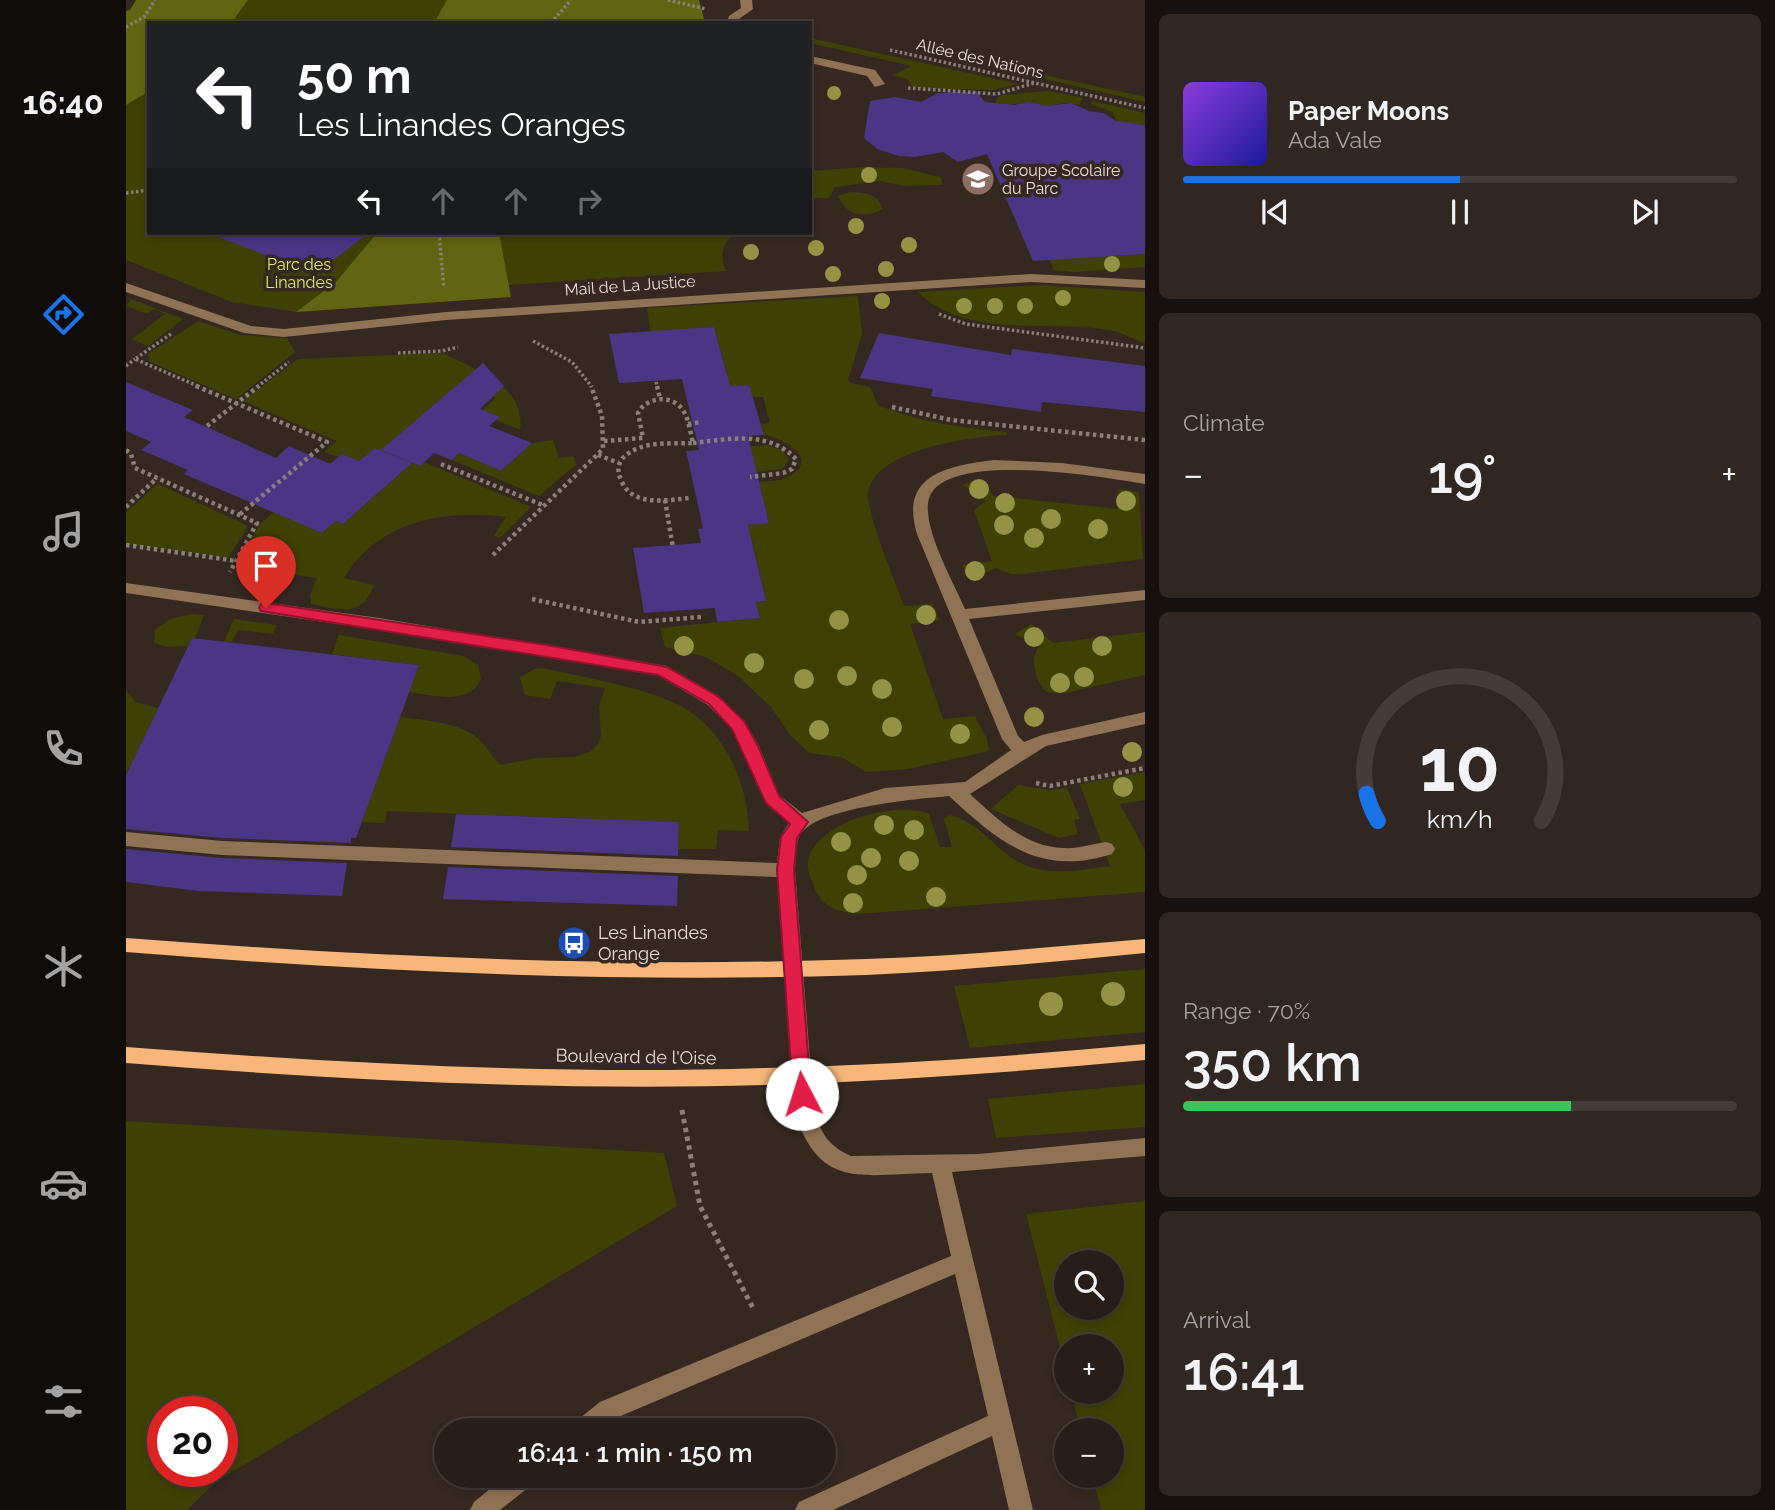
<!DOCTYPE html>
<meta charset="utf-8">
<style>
:root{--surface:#281e19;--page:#302722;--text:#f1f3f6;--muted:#a5a2a2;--line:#443c38;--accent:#1a73e8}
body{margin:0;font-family:Raleway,sans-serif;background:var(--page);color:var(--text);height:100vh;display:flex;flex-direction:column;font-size:26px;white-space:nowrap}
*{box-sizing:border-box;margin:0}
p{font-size:23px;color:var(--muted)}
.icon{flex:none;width:38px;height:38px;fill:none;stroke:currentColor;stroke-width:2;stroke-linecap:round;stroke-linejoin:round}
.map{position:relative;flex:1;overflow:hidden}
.side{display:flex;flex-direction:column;gap:14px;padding:14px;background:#16100e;width:630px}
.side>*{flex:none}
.banner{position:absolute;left:21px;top:21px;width:665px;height:214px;border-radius:0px;box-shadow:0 4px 10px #0003,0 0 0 2px var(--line);background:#202124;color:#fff;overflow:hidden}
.tools{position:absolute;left:928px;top:1250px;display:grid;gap:14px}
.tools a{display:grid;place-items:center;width:70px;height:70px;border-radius:50%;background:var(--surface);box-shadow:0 4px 10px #0003,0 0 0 2px var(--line);font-size:35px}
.speed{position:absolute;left:21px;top:1396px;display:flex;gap:14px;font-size:35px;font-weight:700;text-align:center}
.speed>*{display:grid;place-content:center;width:91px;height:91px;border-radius:50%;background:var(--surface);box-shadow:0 4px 10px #0003,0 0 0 2px var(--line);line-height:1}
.speed .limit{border:10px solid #d22;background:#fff;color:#111}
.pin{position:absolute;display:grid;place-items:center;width:60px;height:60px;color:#fff;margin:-72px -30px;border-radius:50% 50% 50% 0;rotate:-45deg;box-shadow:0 0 7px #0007}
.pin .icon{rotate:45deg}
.me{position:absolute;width:77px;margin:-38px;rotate:355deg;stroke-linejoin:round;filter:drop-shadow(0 0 5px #0008)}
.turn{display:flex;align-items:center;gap:24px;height:147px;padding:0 35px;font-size:32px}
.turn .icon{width:91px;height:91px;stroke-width:2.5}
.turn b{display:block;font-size:49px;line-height:60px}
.lanes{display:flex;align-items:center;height:66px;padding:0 35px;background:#0003;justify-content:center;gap:35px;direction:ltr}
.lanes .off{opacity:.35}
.big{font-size:52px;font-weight:600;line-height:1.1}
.side .widget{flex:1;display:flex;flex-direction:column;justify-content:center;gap:10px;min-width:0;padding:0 24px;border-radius:10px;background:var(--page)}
.side .dial{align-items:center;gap:0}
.dial svg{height:182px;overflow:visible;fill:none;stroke:var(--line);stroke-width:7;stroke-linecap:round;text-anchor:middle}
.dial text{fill:var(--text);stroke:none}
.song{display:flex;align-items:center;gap:21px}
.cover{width:84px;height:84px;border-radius:10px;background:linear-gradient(135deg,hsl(270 70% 55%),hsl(240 70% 35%))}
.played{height:7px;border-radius:4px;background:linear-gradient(90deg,var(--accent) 50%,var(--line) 50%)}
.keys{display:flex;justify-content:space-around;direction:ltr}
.heat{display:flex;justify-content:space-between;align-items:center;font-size:38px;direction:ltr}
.charge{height:10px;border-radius:5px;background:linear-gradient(90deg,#34c759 70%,var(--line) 0)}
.trip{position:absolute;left:308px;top:1418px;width:402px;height:70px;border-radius:35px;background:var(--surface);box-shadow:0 4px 10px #0003,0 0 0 2px var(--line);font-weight:600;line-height:70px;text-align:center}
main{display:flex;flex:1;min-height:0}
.tabs{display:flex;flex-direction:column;width:126px;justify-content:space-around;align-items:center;background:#100c0a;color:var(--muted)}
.tabs .icon{width:49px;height:49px}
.tabs .active{color:var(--accent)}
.tabs b{font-size:32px;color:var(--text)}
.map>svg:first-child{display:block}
</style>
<main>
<nav class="tabs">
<b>16:40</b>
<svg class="icon active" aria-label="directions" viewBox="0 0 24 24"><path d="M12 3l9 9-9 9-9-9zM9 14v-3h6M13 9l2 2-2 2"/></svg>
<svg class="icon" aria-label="music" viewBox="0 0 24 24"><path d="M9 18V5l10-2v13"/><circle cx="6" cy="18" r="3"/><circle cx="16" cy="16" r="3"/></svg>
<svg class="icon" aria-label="phone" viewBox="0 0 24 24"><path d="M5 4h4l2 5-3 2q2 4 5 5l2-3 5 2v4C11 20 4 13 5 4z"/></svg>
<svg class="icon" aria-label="climate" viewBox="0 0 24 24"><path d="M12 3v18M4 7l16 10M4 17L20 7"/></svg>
<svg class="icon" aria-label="car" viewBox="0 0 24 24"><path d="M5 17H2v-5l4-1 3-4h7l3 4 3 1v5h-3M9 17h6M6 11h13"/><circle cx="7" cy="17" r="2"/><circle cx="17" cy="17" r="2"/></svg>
<svg class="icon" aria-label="filters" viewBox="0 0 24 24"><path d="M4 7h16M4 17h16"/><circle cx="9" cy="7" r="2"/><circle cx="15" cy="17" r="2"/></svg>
</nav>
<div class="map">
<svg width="1019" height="1510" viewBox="0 0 1019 1510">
<rect width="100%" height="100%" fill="#352821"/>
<path fill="#3f4104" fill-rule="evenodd" d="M10,0H573L579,23H23V233H608C597,244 593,255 600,271L381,285L385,297L170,312L106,302L0,260V11L4,10Z
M684,38L892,84L867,90L788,88L781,79L767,75L786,66L684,43Z
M886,68L1019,97V102L884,71Z
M923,91L957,98L953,105L939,103L920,106L903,102L869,107L871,98L876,95Z
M966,101L1019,113V125L991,122L987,112L965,104Z
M738,167L776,168L814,177L817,185L779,186L754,181L709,187L703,198H684V171Z
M724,192C738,193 753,193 756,209C739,219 720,216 712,196Z
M982,248L986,256L1019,254V267L948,272L928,270L924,260Z
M913,285L1019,292V343C1007,339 996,332 983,330C923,319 840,340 792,292Z
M732,296L736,334L722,380L725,383L744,387L752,405C794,423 836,427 881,432V435C847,436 741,450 742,497C744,522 768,579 778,606L807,604L813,620L784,624L817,719L849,716L861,739L863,751L782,769L740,772L715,757L683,753L665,736L644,706L612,676L580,657L539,647L534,628L634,618L630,602L640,601L626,540L611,526L643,523L633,482C644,481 659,481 667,474C693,456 653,437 638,435L635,424L644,423L637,397H626L623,385L594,387L601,373L588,327L525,334L521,308Z
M0,297L57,319L22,346L6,339L39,314L28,309L21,314L0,306L5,300Z
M72,321L114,335L161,338L169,352L110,399L23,361L22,354Z
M316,353C348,369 401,386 394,430L370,420L373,417L356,410L370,398L341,386L263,454L249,448L233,461L216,454L212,457L198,452L211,441L117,401L172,359Z
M427,440L433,458L447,456L451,464L413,496L326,460L333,453L375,471L406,443Z
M641,445L656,450L663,460L656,469L630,472L624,446Z
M280,460L293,466L298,462L405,507L374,538L368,536L380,517C318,509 252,521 218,578L248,585C236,619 213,609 185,604L184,595L191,578L110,567L134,524L164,498L166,519L196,533L210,521L217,524L273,475Z
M852,479L868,496L992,509L993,489L1013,492L1017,559L896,574H885L870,568L845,580L836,565L866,561L848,510L860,501L836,485Z
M32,484L122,526L102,558L0,544V512Z
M66,614L78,615L69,638H66L62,646L41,647L28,643L29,630L44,619Z
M108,619L150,625L147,634L112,630L106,642H98Z
M905,624L927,643L1019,632V675L939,693L920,692C910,680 902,659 914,646L889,634Z
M213,635L337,656L352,665L355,680C340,706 308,695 283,692L292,665L206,654Z
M416,668C459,678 536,689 570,716C604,743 622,789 623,831L592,830L590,849H552L553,822L261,811L259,823L117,818L0,790L236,821L274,717C298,720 329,722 349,736C360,744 365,757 375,765L409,758L449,757L464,752L472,744L475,736L473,707L479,688L431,681L424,699L399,695L394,678L408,669Z
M0,691L10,702L32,708L0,775Z
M1019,772V800L994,804L1019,850V892L733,914C713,912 698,909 689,889C686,881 681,872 682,863C687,822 771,800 803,814L814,847H826L818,819L823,815C851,821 866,845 889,860C918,878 952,870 984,866L954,784Z
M892,785L924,790L941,788L954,819L948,820L952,834L933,838L865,809Z
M1019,969V1032L844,1048L828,986Z
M1019,1084V1127L870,1138L862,1099Z
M0,1121L538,1153L551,1206L91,1481L61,1510H0ZM37,1412H96V1472H37Z
M1019,1201V1510H975L966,1475H985V1430H955L945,1391H985V1346H940V1371L900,1214ZM940,1262H985V1307H940Z"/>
<path fill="#616511" d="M10,0H122L105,23H23V91L0,105V11L4,10Z
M321,0H573L579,23H308Z
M251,233H373L385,297L170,312L210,282Z"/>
<path fill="#4a3684" d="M851,92L859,102L888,105L903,102L921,106L945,103L963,111L977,113L990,121L1019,125V254L907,261L861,154L832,162L817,152L789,157L773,156L751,149L738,138L744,101L769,97L795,102L812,93Z
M91,233H243L189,274L90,236Z
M588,327L604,386L623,385L638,435L622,436L643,523L622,525L640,601L630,602L634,618L591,622L589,608L518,613L507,548L575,543L572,529L577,528L560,451L573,450L556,379L493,383L483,334Z
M753,333L885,355L886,349L1019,366V412L916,402L915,412L805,396L807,389L734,378Z
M357,363L378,386L354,409L374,417L363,426L406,443L375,471L333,453L326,460L308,453L294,466L255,450Z
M0,382L67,410L58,417L150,458L163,446L204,464L216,454L233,461L249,448L286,463L217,524L210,521L196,533L58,474L62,470L15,450L25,442L0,431Z
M66,638L293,665L230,838H225V843L96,838L0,829V775Z
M330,814L553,822L552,856L325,847Z
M0,849L96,858L221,863L216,896L72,891L0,882Z
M322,867L552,876L551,906L317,899Z"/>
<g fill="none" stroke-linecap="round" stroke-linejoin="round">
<path stroke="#8a7f79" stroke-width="3.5" stroke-dasharray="2.5 2.5" stroke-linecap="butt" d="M542,0L580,9
M425,23L445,0
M0,27L18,17L29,0
M764,50L1019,108
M782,88L871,94L908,83
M0,193L23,190
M313,233L318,288
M813,314L840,324L1019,348
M45,334L9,359L74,387
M407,341L446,362L466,387
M272,353L316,351L332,347
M0,366L9,359
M530,382L531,387
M131,387L163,362"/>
<path stroke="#8a7f79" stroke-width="4.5" stroke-dasharray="3.5 3.5" stroke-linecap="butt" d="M70,386L201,442L113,515
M531,386L534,399
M766,407L825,420L1019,440
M562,424L576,422
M81,426L133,386
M478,441L517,438L512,413C520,397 545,394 556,409C563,418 564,432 567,443C543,444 512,440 495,460C491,468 492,474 496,482C507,507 542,500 564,498
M567,443C604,439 642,430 670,459L666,469L657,473L624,477
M0,450L5,454L9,468L131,523L104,572
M472,455L493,463
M315,464L419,506
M539,500L547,548
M0,507L31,478
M0,545L110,561
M367,555L477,449L476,416L465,386
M406,599L513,622L575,617
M910,783L924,786L1019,768"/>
<path stroke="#8a7f79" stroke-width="5" stroke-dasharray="4.5 4.5" stroke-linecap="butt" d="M556,1110L574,1206L628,1310"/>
<path fill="#907255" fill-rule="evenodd" d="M614,0H626L627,9L613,19V23H601L603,16L615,8Z
M684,56L749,70L759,84L749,87L741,76L684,63Z
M905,274L1019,280V288L905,282L320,320L158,337L118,333L0,292V283L125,326L158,329L320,312Z
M868,460L936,463L1019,474V484C982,478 809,447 802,503C799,533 827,581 839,609L1019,590V600L843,619L892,736L898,742L916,735L1019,712V724L920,746L844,794C870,818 899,847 937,848C951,849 966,844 980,842L986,844L989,849L986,854C914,877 874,843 823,796C793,799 686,807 673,837C669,846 670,860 669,870L688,1110C695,1133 702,1146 725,1156L852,1154L1019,1138V1156L826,1172L907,1510H883L866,1436L707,1510H669L673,1502L862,1416L829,1274L490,1418L475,1430H446L449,1422L474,1402L825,1256L806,1173C735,1174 693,1191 668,1110L651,877L96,855L0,846V832L96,841L651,863L654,837L663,823L640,804L606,729L582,705L531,675L253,630L0,593V583L253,618L541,666L594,697L618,721L633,746L653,795L676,813L759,788L839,782L885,750L876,739L791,534C773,474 822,466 868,460Z
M381,1475H412L408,1483L374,1510H344L348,1502Z"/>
<path fill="#f7b77a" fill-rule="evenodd" d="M0,938C246,957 493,968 740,959C833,956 926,947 1019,939V953C926,962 833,971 740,975C493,983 246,972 0,952Z
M1019,1044V1060C892,1072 766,1081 639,1085C426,1091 213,1080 0,1063V1047C213,1063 426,1075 639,1068C766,1065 892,1056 1019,1044Z"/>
</g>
<g fill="#949245">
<circle cx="708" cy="93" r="7"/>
<circle cx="743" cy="175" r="8"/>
<circle cx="730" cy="226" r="8"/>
<circle cx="783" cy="245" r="8"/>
<circle cx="690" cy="248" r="8"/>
<circle cx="625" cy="252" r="8"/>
<circle cx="986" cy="264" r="8"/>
<circle cx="760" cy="269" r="8"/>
<circle cx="707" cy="274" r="8"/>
<circle cx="937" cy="298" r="8"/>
<circle cx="756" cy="301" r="8"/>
<circle cx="838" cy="306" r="8"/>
<circle cx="869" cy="306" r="8"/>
<circle cx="899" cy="306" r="8"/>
<circle cx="853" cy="489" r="10"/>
<circle cx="1000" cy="501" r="10"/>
<circle cx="879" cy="503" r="10"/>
<circle cx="925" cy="519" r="10"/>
<circle cx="878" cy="525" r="10"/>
<circle cx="972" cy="529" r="10"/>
<circle cx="908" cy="538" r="10"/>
<circle cx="849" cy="571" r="10"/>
<circle cx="800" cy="615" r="10"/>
<circle cx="713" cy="620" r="10"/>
<circle cx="908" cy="637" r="10"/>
<circle cx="558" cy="646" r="10"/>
<circle cx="976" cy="646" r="10"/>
<circle cx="628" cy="663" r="10"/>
<circle cx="721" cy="676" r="10"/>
<circle cx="958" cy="677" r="10"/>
<circle cx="678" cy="679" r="10"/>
<circle cx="934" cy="683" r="10"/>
<circle cx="756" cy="689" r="10"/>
<circle cx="908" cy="717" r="10"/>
<circle cx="766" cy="727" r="10"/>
<circle cx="693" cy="730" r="10"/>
<circle cx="834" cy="734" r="10"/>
<circle cx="1006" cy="752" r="10"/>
<circle cx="997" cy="787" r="10"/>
<circle cx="758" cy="825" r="10"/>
<circle cx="788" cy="830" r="10"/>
<circle cx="715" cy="842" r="10"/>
<circle cx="745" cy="858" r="10"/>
<circle cx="783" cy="861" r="10"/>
<circle cx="731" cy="875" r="10"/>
<circle cx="810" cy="897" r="10"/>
<circle cx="727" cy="903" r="10"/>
<circle cx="987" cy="994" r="12"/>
<circle cx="925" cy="1004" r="12"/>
</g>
<path fill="#e11d48" stroke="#92132f" stroke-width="2" d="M140,603L421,645L541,667L593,697L618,721L632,746L653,796L682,822L671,838L668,870L685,1094L683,1099L676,1102L670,1099L667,1094L651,870L655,837L664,824L640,803L606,729L583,704L532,675L135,611L133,608L135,604Z"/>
<defs>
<symbol id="school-disc" viewBox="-11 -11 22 22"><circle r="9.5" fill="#8d6e63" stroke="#352821"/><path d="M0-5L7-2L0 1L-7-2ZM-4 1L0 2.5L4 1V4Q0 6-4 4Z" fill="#fff"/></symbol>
<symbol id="bus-disc" viewBox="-11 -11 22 22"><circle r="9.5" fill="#1a4fb4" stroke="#352821"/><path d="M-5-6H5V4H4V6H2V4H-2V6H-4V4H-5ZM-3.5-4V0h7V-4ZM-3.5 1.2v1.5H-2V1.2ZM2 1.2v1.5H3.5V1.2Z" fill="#fff"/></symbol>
</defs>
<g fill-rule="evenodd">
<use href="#school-disc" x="833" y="160" width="38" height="38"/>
<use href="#bus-disc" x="429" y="924" width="38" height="38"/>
</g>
<g text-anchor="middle" stroke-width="7" stroke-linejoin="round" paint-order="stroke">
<g font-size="16" fill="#e6ddd9" stroke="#352821">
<text transform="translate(854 58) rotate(13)" y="6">Allée des Nations</text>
<text transform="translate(504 285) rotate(-4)" y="6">Mail de La Justice</text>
</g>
<g font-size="16" fill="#e6ddd9" stroke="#352821" text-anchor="start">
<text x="876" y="176">Groupe Scolaire<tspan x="876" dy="18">du Parc</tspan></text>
</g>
<g font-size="16" fill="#e1e862" stroke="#352821">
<text x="173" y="270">Parc des<tspan x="173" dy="18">Linandes</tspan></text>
</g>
<g font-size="18" fill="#e6ddd9" stroke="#352821" text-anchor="start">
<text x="472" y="939">Les Linandes<tspan x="472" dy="21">Orange</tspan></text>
</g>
<g font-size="18" fill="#e6ddd9" stroke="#352821">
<text transform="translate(510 1057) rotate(1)" y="6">Boulevard de l'Oise</text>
</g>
</g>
</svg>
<div class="tools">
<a><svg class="icon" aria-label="search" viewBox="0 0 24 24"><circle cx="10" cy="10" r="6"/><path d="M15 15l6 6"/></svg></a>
<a>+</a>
<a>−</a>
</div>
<div class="speed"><div class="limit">20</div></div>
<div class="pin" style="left:140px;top:608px;background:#d93025"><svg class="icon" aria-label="arrive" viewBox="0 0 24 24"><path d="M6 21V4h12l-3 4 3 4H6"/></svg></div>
<svg class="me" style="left:676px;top:1094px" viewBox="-20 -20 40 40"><circle r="19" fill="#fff"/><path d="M0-13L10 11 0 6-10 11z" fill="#e11d48"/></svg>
<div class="trip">16:41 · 1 min · 150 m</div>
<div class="banner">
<div class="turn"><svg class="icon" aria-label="left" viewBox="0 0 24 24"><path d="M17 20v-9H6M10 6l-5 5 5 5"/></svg><div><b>50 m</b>Les Linandes Oranges</div></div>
<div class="lanes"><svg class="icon" aria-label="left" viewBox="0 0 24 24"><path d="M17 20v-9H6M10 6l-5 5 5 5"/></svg><svg class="icon off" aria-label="ahead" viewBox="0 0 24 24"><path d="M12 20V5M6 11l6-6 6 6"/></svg><svg class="icon off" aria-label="ahead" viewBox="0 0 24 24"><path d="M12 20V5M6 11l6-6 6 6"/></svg><svg class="icon off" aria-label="right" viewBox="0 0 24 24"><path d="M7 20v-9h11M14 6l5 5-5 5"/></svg></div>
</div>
</div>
<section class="side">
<div class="widget">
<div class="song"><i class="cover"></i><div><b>Paper Moons</b><p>Ada Vale</p></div></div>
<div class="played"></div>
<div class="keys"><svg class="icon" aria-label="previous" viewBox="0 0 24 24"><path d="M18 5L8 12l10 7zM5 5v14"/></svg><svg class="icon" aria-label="pause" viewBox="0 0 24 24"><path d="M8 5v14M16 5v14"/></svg><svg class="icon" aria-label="next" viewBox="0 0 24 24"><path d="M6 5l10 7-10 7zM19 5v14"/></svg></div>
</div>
<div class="widget"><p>Climate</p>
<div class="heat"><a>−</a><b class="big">19°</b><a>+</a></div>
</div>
<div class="widget dial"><svg viewBox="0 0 100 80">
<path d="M14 69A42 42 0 1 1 86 69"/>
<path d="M14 69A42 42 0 0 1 9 57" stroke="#1a73e8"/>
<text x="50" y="56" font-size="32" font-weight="700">10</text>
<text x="50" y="72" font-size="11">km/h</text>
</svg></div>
<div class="widget"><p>Range · 70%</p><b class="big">350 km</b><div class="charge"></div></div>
<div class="widget"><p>Arrival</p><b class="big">16:41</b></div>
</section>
</main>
